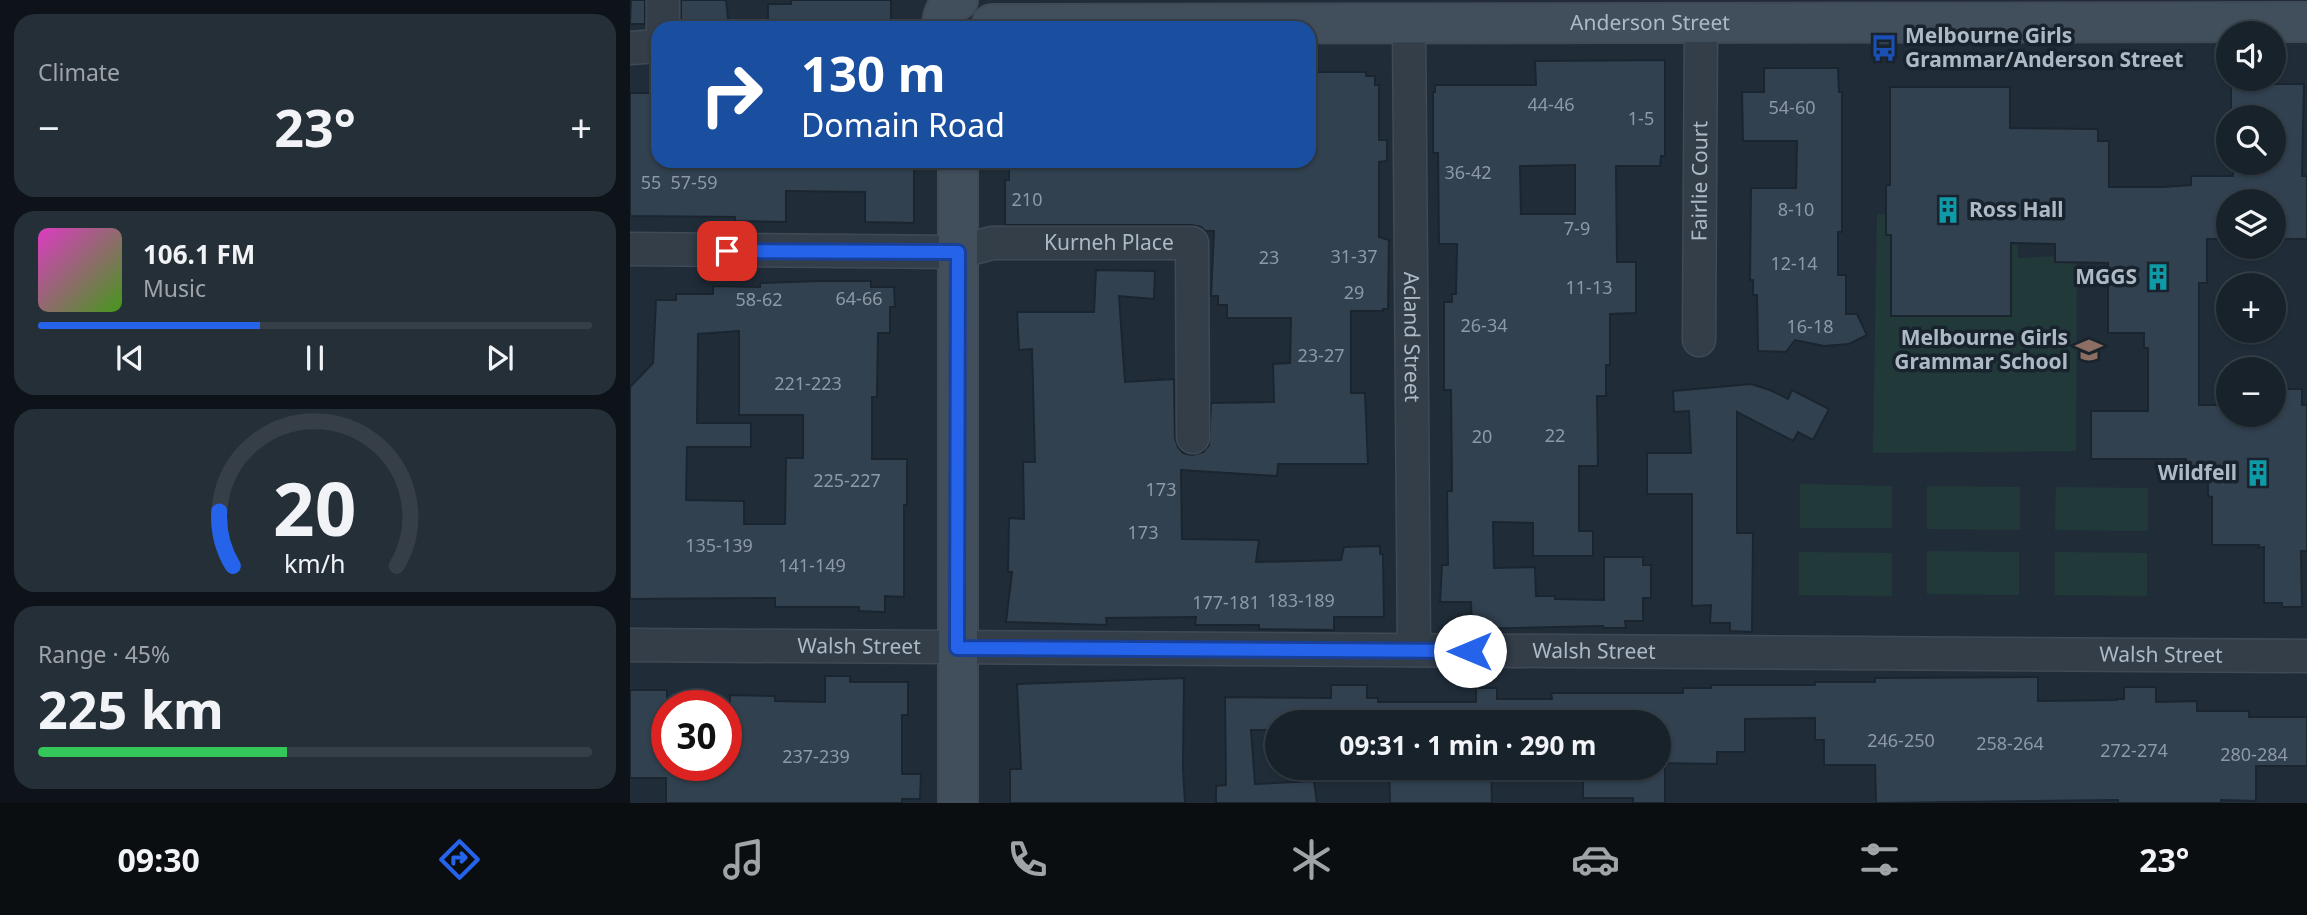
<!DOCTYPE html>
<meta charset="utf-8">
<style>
:root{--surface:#18222b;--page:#252f37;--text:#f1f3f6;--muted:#9fa4a9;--line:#363f47;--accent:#2563eb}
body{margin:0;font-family:"Noto Sans",sans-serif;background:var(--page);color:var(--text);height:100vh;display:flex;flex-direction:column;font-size:26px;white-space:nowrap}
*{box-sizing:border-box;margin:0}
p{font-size:23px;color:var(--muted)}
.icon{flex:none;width:38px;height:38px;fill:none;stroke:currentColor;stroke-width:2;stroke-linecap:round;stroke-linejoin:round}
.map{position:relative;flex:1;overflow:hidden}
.panel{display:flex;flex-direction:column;gap:14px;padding:14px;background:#0d1318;width:630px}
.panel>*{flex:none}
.guide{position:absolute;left:21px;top:21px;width:665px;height:147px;border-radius:21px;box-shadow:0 2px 5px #0004,0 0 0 2px var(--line);background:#1a4fa0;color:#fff;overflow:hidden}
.fabs{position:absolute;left:1586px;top:21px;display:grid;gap:14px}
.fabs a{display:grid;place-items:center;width:70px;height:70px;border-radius:50%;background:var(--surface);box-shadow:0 2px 5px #0004,0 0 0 2px var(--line);font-size:35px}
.speed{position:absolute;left:21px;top:690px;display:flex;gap:14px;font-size:35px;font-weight:700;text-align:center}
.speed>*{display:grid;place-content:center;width:91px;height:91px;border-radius:50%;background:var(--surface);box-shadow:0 2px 5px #0004,0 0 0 2px var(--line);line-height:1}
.speed .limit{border:10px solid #d22;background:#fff;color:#111}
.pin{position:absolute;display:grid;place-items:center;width:60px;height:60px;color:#fff;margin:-30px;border-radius:14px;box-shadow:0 4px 10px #0006}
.me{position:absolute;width:77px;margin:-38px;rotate:270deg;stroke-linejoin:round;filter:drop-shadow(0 0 5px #0008)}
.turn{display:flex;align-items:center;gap:24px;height:147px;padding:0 35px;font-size:32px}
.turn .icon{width:91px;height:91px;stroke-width:2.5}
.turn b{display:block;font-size:49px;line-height:60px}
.big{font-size:52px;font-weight:700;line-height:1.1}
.panel .widget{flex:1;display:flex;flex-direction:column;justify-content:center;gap:10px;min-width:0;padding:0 24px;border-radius:21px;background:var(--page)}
.panel .dial{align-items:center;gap:0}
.dial svg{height:182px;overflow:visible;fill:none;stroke:var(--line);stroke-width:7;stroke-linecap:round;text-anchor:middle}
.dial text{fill:var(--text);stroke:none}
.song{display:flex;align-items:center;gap:21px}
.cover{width:84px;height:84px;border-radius:10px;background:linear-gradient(135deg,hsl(310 70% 55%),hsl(100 70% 35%))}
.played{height:7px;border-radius:4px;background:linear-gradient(90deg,var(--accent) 40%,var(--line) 40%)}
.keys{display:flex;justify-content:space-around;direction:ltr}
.heat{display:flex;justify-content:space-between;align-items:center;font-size:38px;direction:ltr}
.charge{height:10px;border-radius:5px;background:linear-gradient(90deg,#34c759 45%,var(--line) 0)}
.trip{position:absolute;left:635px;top:710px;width:406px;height:70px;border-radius:35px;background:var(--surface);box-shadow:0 2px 5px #0004,0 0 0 2px var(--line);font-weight:700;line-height:70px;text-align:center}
.tab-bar{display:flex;height:112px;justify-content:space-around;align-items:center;background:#0a0e11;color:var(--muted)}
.tab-bar .icon{width:49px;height:49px}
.tab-bar .on{color:var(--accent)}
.tab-bar b{font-size:32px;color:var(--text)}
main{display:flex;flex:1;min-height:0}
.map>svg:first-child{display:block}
</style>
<main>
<section class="panel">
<div class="widget"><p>Climate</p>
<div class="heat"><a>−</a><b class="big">23°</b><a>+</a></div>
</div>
<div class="widget">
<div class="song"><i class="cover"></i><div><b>106.1 FM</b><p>Music</p></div></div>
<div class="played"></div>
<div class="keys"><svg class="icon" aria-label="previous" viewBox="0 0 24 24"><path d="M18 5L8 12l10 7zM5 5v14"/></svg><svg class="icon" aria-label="pause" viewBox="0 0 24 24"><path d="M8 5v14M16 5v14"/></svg><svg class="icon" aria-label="next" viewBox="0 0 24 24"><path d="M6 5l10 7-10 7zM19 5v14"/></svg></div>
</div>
<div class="widget dial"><svg viewBox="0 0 100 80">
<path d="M14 69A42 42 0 1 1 86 69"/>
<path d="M14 69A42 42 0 0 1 8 45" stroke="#2563eb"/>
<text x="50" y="56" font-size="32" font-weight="700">20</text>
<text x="50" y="72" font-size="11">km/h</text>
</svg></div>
<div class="widget"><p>Range · 45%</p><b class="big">225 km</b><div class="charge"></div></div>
</section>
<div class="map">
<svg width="1677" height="803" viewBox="0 0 1677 803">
<rect width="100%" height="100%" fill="#202d39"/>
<path fill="#22393a" d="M1387,211L1388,258L1447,255L1446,451L1243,453L1247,214Z
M1170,484L1262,486V528H1170Z
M1297,486L1390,487V530L1297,529Z
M1426,487L1518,488V531L1425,530Z
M1297,551L1389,552V595L1297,594Z
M1169,552L1262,553V596L1169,595Z
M1425,552L1517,553V596L1425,595Z"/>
<path fill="#314150" stroke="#1b252f" stroke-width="2" fill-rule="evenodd" d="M1,0H15V24H0Z
M51,0H96L99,28H51Z
M161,0H261V28H138V4H161Z
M1035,60V156H1031L1030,166H986L987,262H1006V313L980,314V365H976V396H967L968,466H949V531H963V556H903V523L863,522L864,568L905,567L906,596H925V599L974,600V557H1013V565H1021V598H1013V621H995L996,628H973V626L842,629L841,602H810L812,565H818L817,491H822L821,390H814V302H822V294H826L827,244H809L808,153H803V92H805V85H906L905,61ZM945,165V214H891L890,166Z
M1134,68H1208L1209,92H1212V232H1208V275H1216V314H1227L1237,335L1219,344L1194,346L1165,340L1156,352L1128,351L1127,295H1123V280H1120L1121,188H1166L1167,141H1113L1112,92H1134Z
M679,72H736V76H745V85H749V140H757V161L749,162V237L759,240L758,309H753V311H721V393H735L738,464H648L647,476L551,470L552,539L629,540L626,562L711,560L714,547L750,546V554H753L754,617H704V630L629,629V625H565L566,617L476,618L477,625L376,622L382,572H378L379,518L394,519L393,462H405L402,349L389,350L387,312H464L466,270L525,271L524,299L489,296L495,382L544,379L545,438L548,447L553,453L562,455L573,452L579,445L581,403L644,402L643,364L660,363L661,318H597V305H588V296H581L584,231H575L571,227L562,225H375V180H379V161H679Z
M1601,84H1674L1672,176H1677V239H1643V201H1598V239H1577V283H1569V405H1598V415H1643V389H1672V405H1677V551H1671L1672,607H1652V603H1634V547L1628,548L1629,545H1582V497L1578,496V478H1556V459H1461V411H1518V348H1514V333H1478V263L1425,262V244L1381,243V316H1261V235H1256V185H1260V87H1380V128L1468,129V141H1479V187H1533L1561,185V176H1603V163H1643V117H1601Z
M0,93H28V161H284V223L235,222V192L156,191V222L105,221V217L0,216Z
M189,281H241V287H264L265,307H260V333H248L247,397H242V459H277V505H274V597L255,596V612H252L229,611V607H145V598L0,599V387L23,363L26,300H46V294H83V286L130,287V283ZM109,331V415H173V458H156L155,524H114V501L56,500L57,447H121V423H67L68,334Z
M1121,384L1140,390L1158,399L1162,390L1199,409L1183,440L1168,432L1163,441L1107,412V533H1123L1122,632L1100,631V623H1080L1081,605L1062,606V494H1017V453H1061L1059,411L1044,412L1043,391Z
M195,676H220V682H278V715H272V774H291L290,799H272V803H36V778H0V690H37V765H100V695L145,696V701L195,702Z
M1408,677V701L1487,700V699H1494V687H1526V702L1567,701V711H1619V717H1677V766H1626V801L1591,800V803H1488V800L1246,803L1245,765H1194V740H1185V718L1115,719V752H1087V764L1029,763V723H648V730H621L625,784L684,781L687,803H586V786L596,785L595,697L701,698V685H737V698H748V702H846V688H867V699H922L921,693H1053V688H1081V685H1185V682H1245V678Z
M554,678L553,768L555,803H380V769H391L387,684Z
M759,768H861L862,803H760Z
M953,768H1035V803H1003V798H953Z"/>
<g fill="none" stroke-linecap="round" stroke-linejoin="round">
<defs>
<g id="street">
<path id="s1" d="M779,24L784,650"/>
<path d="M33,28V0"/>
<path d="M0,48L28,46"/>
<path id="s2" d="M0,249L328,252L362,243H562L563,437"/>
<path id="s3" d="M1069,340L1071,23"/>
<path id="s4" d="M0,645L1677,656"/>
</g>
<g id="secondary">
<path id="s5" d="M362,24L1677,22"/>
<path d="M313,28C311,15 316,6 328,0"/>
<path d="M328,803V161"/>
</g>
</defs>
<use href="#street" stroke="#404a56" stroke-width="35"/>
<use href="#secondary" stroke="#404a56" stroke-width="42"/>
<use href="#street" stroke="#333e49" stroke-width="32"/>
<use href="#secondary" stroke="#414e5c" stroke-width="38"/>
</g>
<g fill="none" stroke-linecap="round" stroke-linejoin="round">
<defs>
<path id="route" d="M97,251L328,252L327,648L840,651"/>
</defs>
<use href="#route" stroke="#184099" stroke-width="18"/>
<use href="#route" stroke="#2563eb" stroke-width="12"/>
</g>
<defs>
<symbol id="bus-bare" viewBox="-9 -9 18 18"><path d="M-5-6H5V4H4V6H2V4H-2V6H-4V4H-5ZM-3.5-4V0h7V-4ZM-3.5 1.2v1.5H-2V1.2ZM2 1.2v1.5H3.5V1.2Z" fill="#1a4fb4" stroke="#19232d" stroke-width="2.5" paint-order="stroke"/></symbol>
<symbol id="building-bare" viewBox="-9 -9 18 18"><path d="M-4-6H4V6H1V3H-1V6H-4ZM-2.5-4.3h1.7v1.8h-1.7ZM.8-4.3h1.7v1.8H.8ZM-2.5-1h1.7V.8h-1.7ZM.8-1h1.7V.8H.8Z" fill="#0f9aa8" stroke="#19232d" stroke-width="2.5" paint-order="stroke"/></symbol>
<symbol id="school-bare" viewBox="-9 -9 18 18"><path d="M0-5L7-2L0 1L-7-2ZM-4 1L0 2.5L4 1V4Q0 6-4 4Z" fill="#8d6e63" stroke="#19232d" stroke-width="2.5" paint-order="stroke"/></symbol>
</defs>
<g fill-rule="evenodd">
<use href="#bus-bare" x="1235" y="29" width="38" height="38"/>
<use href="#building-bare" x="1299" y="191" width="38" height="38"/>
<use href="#building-bare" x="1509" y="258" width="38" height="38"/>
<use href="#school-bare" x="1440" y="331" width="38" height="38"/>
<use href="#building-bare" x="1609" y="454" width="38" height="38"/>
</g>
<g text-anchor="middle" stroke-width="7" stroke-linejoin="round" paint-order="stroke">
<g font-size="18" fill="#8d99a6">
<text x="921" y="111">44-46</text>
<text x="1162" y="114">54-60</text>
<text x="1011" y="125">1-5</text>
<text x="838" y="179">36-42</text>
<text x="21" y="189">55</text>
<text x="64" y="189">57-59</text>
<text x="397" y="206">210</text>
<text x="1166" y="216">8-10</text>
<text x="947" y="235">7-9</text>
<text x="724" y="263">31-37</text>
<text x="639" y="264">23</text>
<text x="1164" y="270">12-14</text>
<text x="959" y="294">11-13</text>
<text x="724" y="299">29</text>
<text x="229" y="305">64-66</text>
<text x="129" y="306">58-62</text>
<text x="854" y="332">26-34</text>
<text x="1180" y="333">16-18</text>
<text x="691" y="362">23-27</text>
<text x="178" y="390">221-223</text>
<text x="925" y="442">22</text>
<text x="852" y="443">20</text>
<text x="217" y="487">225-227</text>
<text x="531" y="496">173</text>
<text x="513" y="539">173</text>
<text x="89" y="552">135-139</text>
<text x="182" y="572">141-149</text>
<text x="671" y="607">183-189</text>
<text x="596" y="609">177-181</text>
<text x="1271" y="747">246-250</text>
<text x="1380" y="750">258-264</text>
<text x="1504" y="757">272-274</text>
<text x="1624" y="761">280-284</text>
<text x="186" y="763">237-239</text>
</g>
<g font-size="21" fill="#aeb9c6" stroke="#19232d">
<text dy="7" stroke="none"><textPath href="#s5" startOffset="658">Anderson Street</textPath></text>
<text dy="7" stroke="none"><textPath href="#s3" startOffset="159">Fairlie Court</textPath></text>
<text dy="7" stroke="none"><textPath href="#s2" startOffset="480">Kurneh Place</textPath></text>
<text dy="7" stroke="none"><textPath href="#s1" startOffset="313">Acland Street</textPath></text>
<text dy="7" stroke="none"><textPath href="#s4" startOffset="229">Walsh Street</textPath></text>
<text dy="7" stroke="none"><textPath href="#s4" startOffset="964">Walsh Street</textPath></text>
<text dy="7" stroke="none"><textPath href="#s4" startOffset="1531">Walsh Street</textPath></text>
</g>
<g font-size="21" font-weight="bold" fill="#aeb9c6" stroke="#19232d" text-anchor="end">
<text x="1275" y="43" text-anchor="start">Melbourne Girls<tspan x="1275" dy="24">Grammar/Anderson Street</tspan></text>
<text x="1339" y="217" text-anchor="start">Ross Hall</text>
<text x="1507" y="284">MGGS</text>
<text x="1438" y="345">Melbourne Girls<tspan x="1438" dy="24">Grammar School</tspan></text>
<text x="1607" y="480">Wildfell</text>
</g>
</g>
</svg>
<div class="fabs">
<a><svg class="icon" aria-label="sound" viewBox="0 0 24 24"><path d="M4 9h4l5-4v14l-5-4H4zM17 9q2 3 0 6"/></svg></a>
<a><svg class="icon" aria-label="search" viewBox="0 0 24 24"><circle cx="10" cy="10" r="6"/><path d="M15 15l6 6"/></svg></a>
<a><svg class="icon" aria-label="layers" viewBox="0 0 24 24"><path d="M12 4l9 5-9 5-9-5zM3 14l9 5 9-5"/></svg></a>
<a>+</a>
<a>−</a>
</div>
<div class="speed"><div class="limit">30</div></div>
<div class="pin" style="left:97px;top:251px;background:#d93025"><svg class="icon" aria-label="arrive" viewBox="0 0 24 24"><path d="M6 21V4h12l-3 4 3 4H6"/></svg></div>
<svg class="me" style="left:840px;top:651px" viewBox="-20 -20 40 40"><circle r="19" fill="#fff"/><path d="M0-13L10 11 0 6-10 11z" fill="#2563eb"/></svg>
<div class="trip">09:31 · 1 min · 290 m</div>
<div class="guide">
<div class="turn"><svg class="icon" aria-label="right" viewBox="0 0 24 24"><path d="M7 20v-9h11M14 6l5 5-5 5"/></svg><div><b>130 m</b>Domain Road</div></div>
</div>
</div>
</main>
<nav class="tab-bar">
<b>09:30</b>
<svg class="icon on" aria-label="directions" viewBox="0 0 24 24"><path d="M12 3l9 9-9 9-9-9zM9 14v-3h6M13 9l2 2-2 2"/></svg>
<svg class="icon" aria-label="music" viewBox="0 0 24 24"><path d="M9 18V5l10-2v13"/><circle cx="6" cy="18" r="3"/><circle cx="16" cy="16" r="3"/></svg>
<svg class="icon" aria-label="phone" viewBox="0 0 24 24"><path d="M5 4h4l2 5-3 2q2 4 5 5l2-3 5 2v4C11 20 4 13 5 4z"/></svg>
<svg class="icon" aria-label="climate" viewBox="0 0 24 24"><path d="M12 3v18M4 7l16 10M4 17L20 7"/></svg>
<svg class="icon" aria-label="car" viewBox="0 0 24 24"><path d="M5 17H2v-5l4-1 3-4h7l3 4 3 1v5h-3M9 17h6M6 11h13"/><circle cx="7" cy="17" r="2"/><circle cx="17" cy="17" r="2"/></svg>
<svg class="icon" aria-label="filters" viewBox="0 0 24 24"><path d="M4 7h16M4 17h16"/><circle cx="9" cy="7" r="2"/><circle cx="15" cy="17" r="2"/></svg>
<b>23°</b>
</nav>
